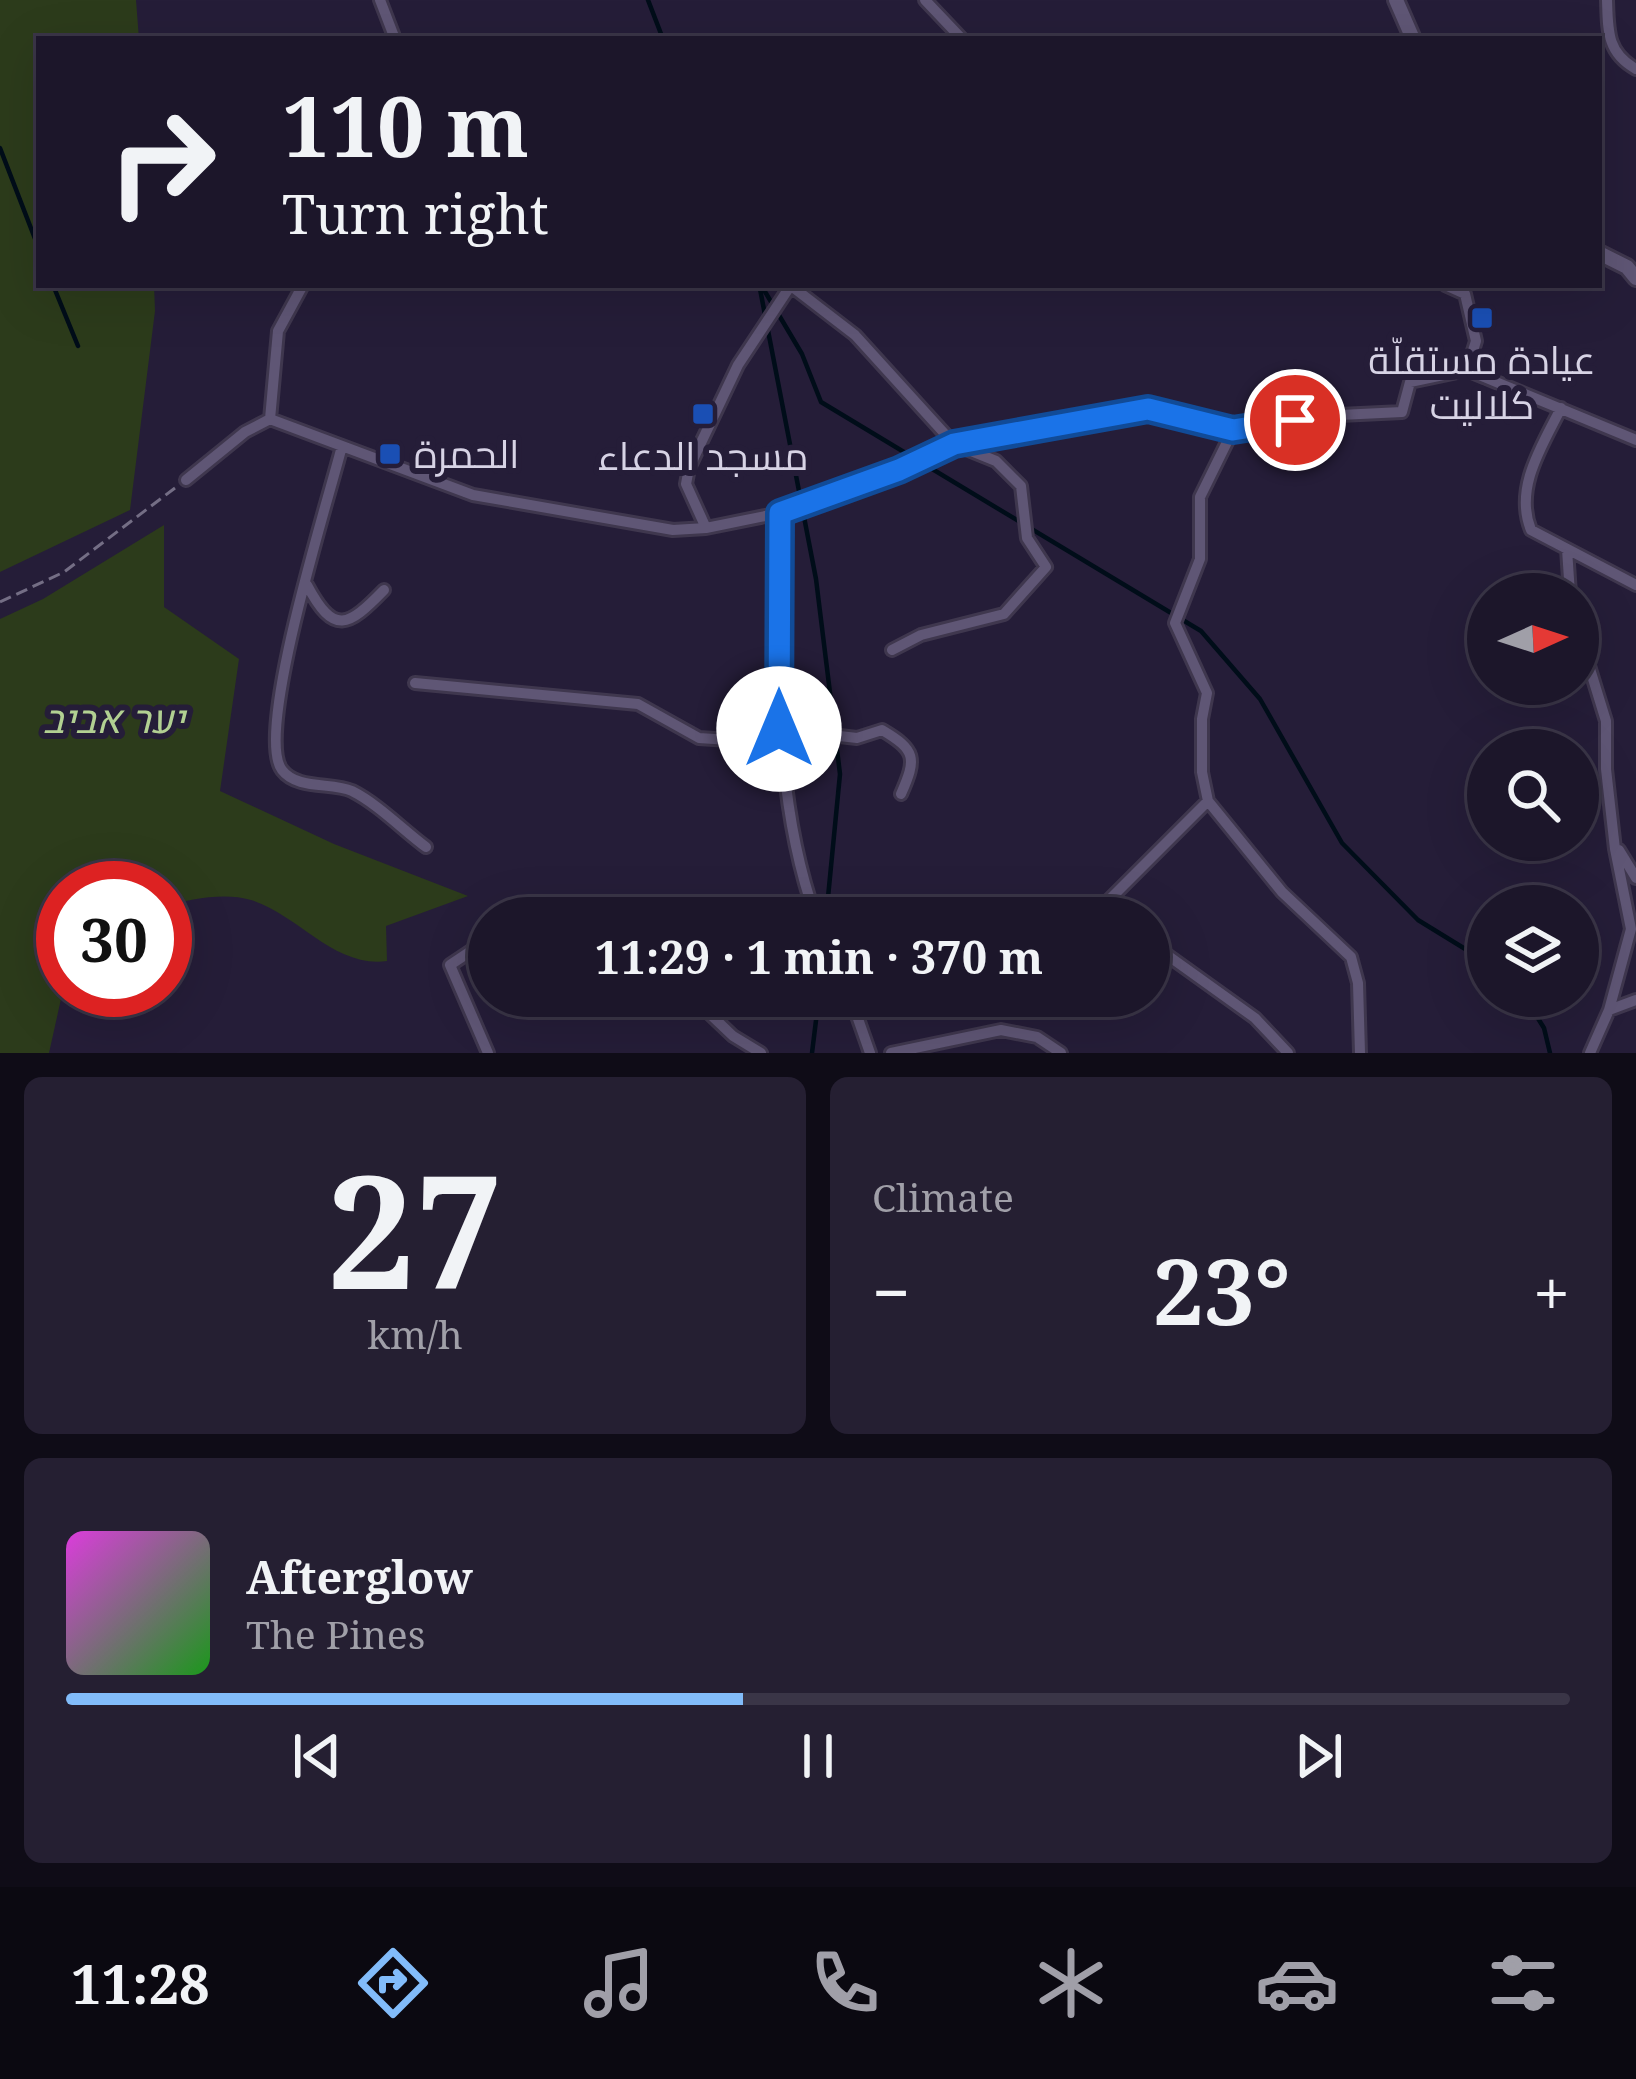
<!DOCTYPE html>
<meta charset="utf-8">
<style>
:root{--surface:#1c162a;--page:#251f32;--text:#f1f3f6;--muted:#a09fa8;--line:#3a3547;--accent:#82bcfa}
body{margin:0;font-family:"Noto Serif",Cairo,Heebo,serif;background:var(--page);color:var(--text);height:100vh;display:flex;flex-direction:column;font-size:45px;white-space:nowrap}
*{box-sizing:border-box;margin:0}
p{font-size:39px;color:var(--muted)}
.icon{flex:none;width:66px;height:66px;fill:none;stroke:currentColor;stroke-width:2;stroke-linecap:round;stroke-linejoin:round}
.map{position:relative;height:1053px;overflow:hidden}
.details{display:flex;flex-direction:column;gap:24px;padding:24px;background:#0f0c17;flex:1}
.details>*{flex:none}
.top-card{position:absolute;left:36px;top:36px;width:1566px;height:252px;border-radius:0px;box-shadow:0 12px 48px #0002,0 0 0 3px var(--line);background:#1c162a;color:var(--text);overflow:hidden}
.needle{width:78px;rotate:87deg}
.controls{position:absolute;left:1467px;top:573px;display:grid;gap:24px}
.controls a{display:grid;place-items:center;width:132px;height:132px;border-radius:50%;background:var(--surface);box-shadow:0 12px 48px #0002,0 0 0 3px var(--line);font-size:60px}
.speed{position:absolute;left:36px;top:861px;display:flex;gap:24px;font-size:60px;font-weight:700;text-align:center}
.speed>*{display:grid;place-content:center;width:156px;height:156px;border-radius:50%;background:var(--surface);box-shadow:0 12px 48px #0002,0 0 0 3px var(--line);line-height:1}
.speed .limit{border:18px solid #d22;background:#fff;color:#111}
.pin{position:absolute;display:grid;place-items:center;width:102px;height:102px;color:#fff;margin:-51px;border:6px solid #fff;border-radius:50%;box-shadow:0 3px 12px #0007}
.me{position:absolute;width:132px;margin:-66px;rotate:0deg;stroke-linejoin:round;filter:drop-shadow(0 0 9px #0008)}
.turn{display:flex;align-items:center;gap:42px;height:252px;padding:0 48px;font-size:54px}
.turn .icon{width:156px;height:156px;stroke-width:2.5}
.turn b{display:block;font-size:84px;line-height:102px}
.big{font-size:90px;font-weight:700;line-height:1.1}
.details .card{flex:1;display:flex;flex-direction:column;justify-content:center;gap:18px;min-width:0;padding:0 42px;border-radius:18px;background:var(--page)}
.details .dial{align-items:center;gap:0}
.dial b{font-size:156px;line-height:1}
.song{display:flex;align-items:center;gap:36px}
.cover{width:144px;height:144px;border-radius:18px;background:linear-gradient(135deg,hsl(300 70% 55%),hsl(120 70% 35%))}
.played{height:12px;border-radius:6px;background:linear-gradient(90deg,var(--accent) 45%,var(--line) 45%)}
.keys{display:flex;justify-content:space-around;direction:ltr}
.heat{display:flex;justify-content:space-between;align-items:center;font-size:66px;direction:ltr}
.details .tiles{flex:1;display:grid;gap:24px;grid-template-columns:1fr 1fr}
.card:last-child{grid-column:span 2}
.trip{position:absolute;left:468px;top:897px;width:702px;height:120px;border-radius:60px;background:var(--surface);box-shadow:0 12px 48px #0002,0 0 0 3px var(--line);font-weight:700;line-height:120px;text-align:center}
.tabs{display:flex;height:192px;justify-content:space-around;align-items:center;background:#0b0911;color:var(--muted)}
.tabs .icon{width:84px;height:84px}
.tabs .on{color:var(--accent)}
.tabs b{font-size:54px;color:var(--text)}
.map>svg:first-child{display:block}
</style>
<div class="map">
<svg width="1636" height="1053" viewBox="0 0 1636 1053">
<rect width="100%" height="100%" fill="#251d38"/>
<path fill="#2c3b1b" d="M0,0H136L139,39H39V285H154L155,311L130,510L0,572Z
M164,525V607L239,659L220,791L334,844L468,896L386,926L387,961C334,968 299,915 251,900C225,892 190,899 165,906V888H63V990L49,1053H0V619L43,599Z"/>
<g fill="none" stroke-linecap="round" stroke-linejoin="round">
<path stroke="#000d19" stroke-width="4.5" d="M648,0L663,39
M0,148L39,249
M53,285L78,346
M761,285L802,354L821,402L1201,631L1260,699L1342,843L1418,920L1488,963
M760,289L816,579L840,774L826,918
M1524,996L1544,1028L1550,1053
M812,1053L819,996"/>
<defs>
<path id="minor" d="M380,0L395,39
M925,0L962,39
M1607,0C1608,31 1607,53 1636,69
M790,285L855,335L954,444L996,461L1021,486L1027,538L1046,567L1004,614L921,635L892,650
M1445,285L1465,294L1476,341L1467,370
M1561,408C1542,446 1514,488 1531,530L1636,585
M270,419L473,495L673,530L706,528L780,513L899,470L954,444L1148,409L1233,430L1319,416L1402,412L1410,382L1467,370L1636,440
M1233,430L1200,497V559L1175,623L1207,693L1202,719V772L1208,801L1282,892L1351,957L1358,983L1360,1053
M342,446C329,498 254,734 282,770C297,790 332,782 352,791C378,804 403,830 426,847
M186,480L245,432L270,419L278,331L303,285
M780,513C779,648 770,789 816,918
M706,528L686,484L689,468L738,365L791,285
M1567,549L1570,594
M307,585C334,636 348,627 384,590
M1578,630L1606,721V769L1615,849L1631,929L1609,1010L1590,1053
M415,683L638,704L699,738L729,740L779,729L857,738L882,730C916,750 917,758 901,794
M1619,850L1636,878
M1048,918L1101,908L1208,801
M1149,942L1255,1018L1288,1053
M691,996L733,1036L761,1053
M850,996L870,1053
M1609,1010L1636,1000
M488,1053L450,965L489,939
M891,1053L1001,1030L1037,1037L1061,1053"/>
<path id="tertiary" d="M1396,0L1413,39
M1599,253L1627,267L1636,278"/>
</defs>
<use href="#minor" stroke="#3f374e" stroke-width="16"/>
<use href="#tertiary" stroke="#3f374e" stroke-width="20"/>
<path stroke="#746e85" stroke-width="3" stroke-dasharray="12 6" stroke-linecap="butt" d="M0,602L64,572L175,488"/>
<use href="#minor" stroke="#5f5675" stroke-width="10"/>
<use href="#tertiary" stroke="#5f5675" stroke-width="14"/>
</g>
<g fill="none" stroke-linecap="round" stroke-linejoin="round">
<defs>
<path id="route" d="M779,729L780,513L899,470L954,444L1148,409L1233,430L1295,420"/>
</defs>
<use href="#route" stroke="#114b97" stroke-width="30"/>
<use href="#route" stroke="#1a73e8" stroke-width="21"/>
</g>
<g fill="#1a4fb4" stroke="#251d38" stroke-width="4.5">
<rect x="1470" y="306" width="24" height="24" rx="6"/>
<rect x="691" y="402" width="24" height="24" rx="6"/>
<rect x="378" y="442" width="24" height="24" rx="6"/>
</g>
<g text-anchor="middle" stroke-width="12" stroke-linejoin="round" paint-order="stroke">
<g font-size="39" fill="#d7d3e5" stroke="#251d38">
<text x="1482" y="374">عيادة مستقلّة<tspan x="1482" dy="45">كلاليت</tspan></text>
<text x="414" y="468" text-anchor="start">الحمرة</text>
<text x="703" y="470">مسجد الدعاء</text>
</g>
<g font-size="39" font-style="italic" fill="#b2d092" stroke="#251d38">
<text x="114" y="733">יער אביב</text>
</g>
</g>
</svg>
<div class="controls">
<a><svg class="needle" viewBox="-14 -14 28 28"><path d="M0-13l5 13h-10z" fill="#e53935"/><path d="M0 13l5-13h-10z" fill="#a09fa8"/></svg></a>
<a><svg class="icon" aria-label="search" viewBox="0 0 24 24"><circle cx="10" cy="10" r="6"/><path d="M15 15l6 6"/></svg></a>
<a><svg class="icon" aria-label="layers" viewBox="0 0 24 24"><path d="M12 4l9 5-9 5-9-5zM3 14l9 5 9-5"/></svg></a>
</div>
<div class="speed"><div class="limit">30</div></div>
<div class="pin" style="left:1295px;top:420px;background:#d93025"><svg class="icon" aria-label="arrive" viewBox="0 0 24 24"><path d="M6 21V4h12l-3 4 3 4H6"/></svg></div>
<svg class="me" style="left:779px;top:729px" viewBox="-20 -20 40 40"><circle r="19" fill="#fff"/><path d="M0-13L10 11 0 6-10 11z" fill="#1a73e8"/></svg>
<div class="trip">11:29 · 1 min · 370 m</div>
<div class="top-card">
<div class="turn"><svg class="icon" aria-label="right" viewBox="0 0 24 24"><path d="M7 20v-9h11M14 6l5 5-5 5"/></svg><div><b>110 m</b>Turn right</div></div>
</div>
</div>
<section class="details">
<div class="tiles">
<div class="card dial"><b>27</b><p>km/h</p></div>
<div class="card"><p>Climate</p>
<div class="heat"><a>−</a><b class="big">23°</b><a>+</a></div>
</div>
<div class="card">
<div class="song"><i class="cover"></i><div><b>Afterglow</b><p>The Pines</p></div></div>
<div class="played"></div>
<div class="keys"><svg class="icon" aria-label="previous" viewBox="0 0 24 24"><path d="M18 5L8 12l10 7zM5 5v14"/></svg><svg class="icon" aria-label="pause" viewBox="0 0 24 24"><path d="M8 5v14M16 5v14"/></svg><svg class="icon" aria-label="next" viewBox="0 0 24 24"><path d="M6 5l10 7-10 7zM19 5v14"/></svg></div>
</div>
</div>
</section>
<nav class="tabs">
<b>11:28</b>
<svg class="icon on" aria-label="directions" viewBox="0 0 24 24"><path d="M12 3l9 9-9 9-9-9zM9 14v-3h6M13 9l2 2-2 2"/></svg>
<svg class="icon" aria-label="music" viewBox="0 0 24 24"><path d="M9 18V5l10-2v13"/><circle cx="6" cy="18" r="3"/><circle cx="16" cy="16" r="3"/></svg>
<svg class="icon" aria-label="phone" viewBox="0 0 24 24"><path d="M5 4h4l2 5-3 2q2 4 5 5l2-3 5 2v4C11 20 4 13 5 4z"/></svg>
<svg class="icon" aria-label="climate" viewBox="0 0 24 24"><path d="M12 3v18M4 7l16 10M4 17L20 7"/></svg>
<svg class="icon" aria-label="car" viewBox="0 0 24 24"><path d="M5 17H2v-5l4-1 3-4h7l3 4 3 1v5h-3M9 17h6M6 11h13"/><circle cx="7" cy="17" r="2"/><circle cx="17" cy="17" r="2"/></svg>
<svg class="icon" aria-label="filters" viewBox="0 0 24 24"><path d="M4 7h16M4 17h16"/><circle cx="9" cy="7" r="2"/><circle cx="15" cy="17" r="2"/></svg>
</nav>
